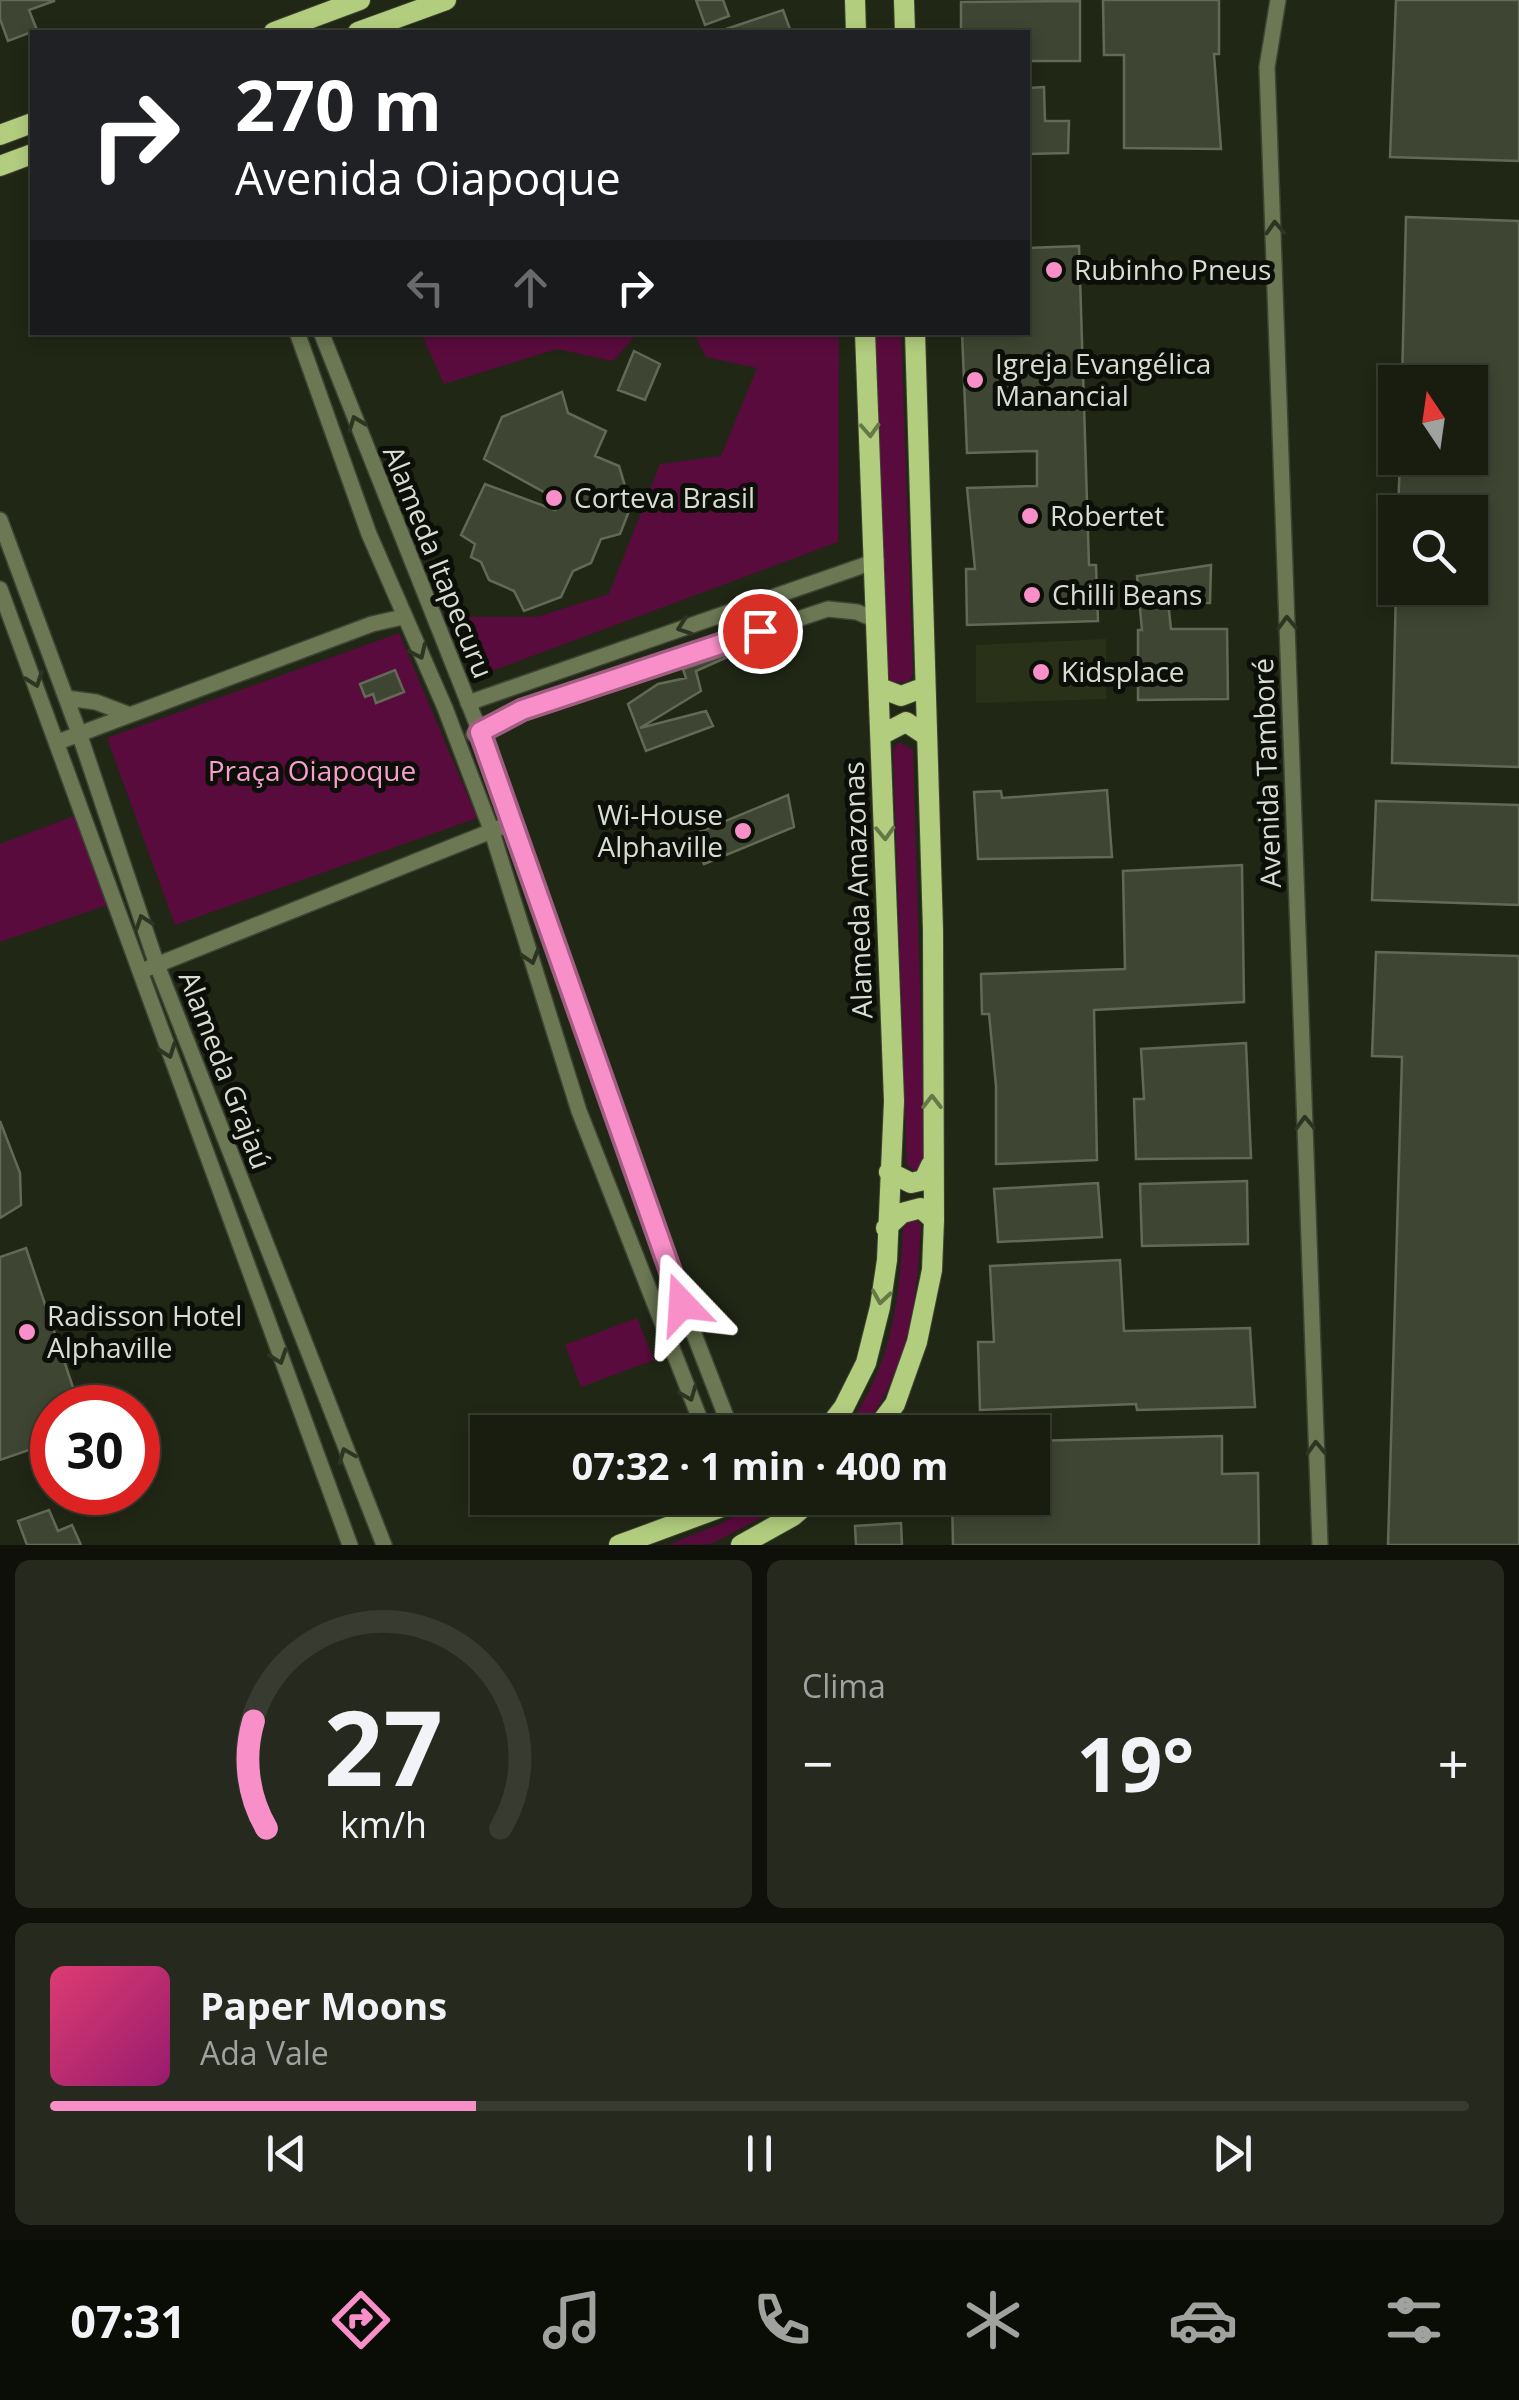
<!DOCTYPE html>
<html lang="pt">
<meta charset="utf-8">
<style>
:root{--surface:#191d10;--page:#262a1e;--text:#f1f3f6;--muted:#9fa29f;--line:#373b30;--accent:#f98fc9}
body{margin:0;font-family:"Open Sans",sans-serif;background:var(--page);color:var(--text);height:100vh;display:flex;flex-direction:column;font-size:38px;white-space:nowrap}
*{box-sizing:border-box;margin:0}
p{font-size:32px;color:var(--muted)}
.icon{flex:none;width:55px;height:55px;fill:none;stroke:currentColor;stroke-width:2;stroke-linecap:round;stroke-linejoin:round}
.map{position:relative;height:1545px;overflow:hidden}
.details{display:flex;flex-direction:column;gap:15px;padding:15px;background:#0e1009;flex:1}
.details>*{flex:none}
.guide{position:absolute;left:30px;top:30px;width:1000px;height:305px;border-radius:0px;box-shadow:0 5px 15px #0003,0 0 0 2px var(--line);background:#202124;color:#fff;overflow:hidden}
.needle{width:65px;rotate:347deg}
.fabs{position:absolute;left:1378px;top:365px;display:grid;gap:20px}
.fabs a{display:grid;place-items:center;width:110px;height:110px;border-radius:0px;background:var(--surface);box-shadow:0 5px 15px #0003,0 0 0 2px var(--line);font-size:50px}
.speed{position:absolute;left:30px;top:1385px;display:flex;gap:20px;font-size:50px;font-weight:700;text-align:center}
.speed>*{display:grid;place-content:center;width:130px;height:130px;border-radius:50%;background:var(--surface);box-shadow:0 5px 15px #0003,0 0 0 2px var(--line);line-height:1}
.speed .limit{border:15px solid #d22;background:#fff;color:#111}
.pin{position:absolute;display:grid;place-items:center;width:85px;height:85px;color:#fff;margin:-42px;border:5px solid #fff;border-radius:50%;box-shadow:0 2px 10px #0007}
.me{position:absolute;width:110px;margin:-55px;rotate:340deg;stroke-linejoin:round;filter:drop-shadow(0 0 8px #0008)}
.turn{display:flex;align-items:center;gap:35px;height:210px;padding:0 40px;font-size:45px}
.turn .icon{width:130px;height:130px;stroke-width:2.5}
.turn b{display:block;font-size:70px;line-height:85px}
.lanes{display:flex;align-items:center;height:95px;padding:0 40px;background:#0003;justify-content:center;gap:50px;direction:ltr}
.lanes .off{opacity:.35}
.big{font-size:75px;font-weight:700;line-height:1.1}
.details .tile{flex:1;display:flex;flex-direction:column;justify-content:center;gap:15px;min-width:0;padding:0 35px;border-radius:15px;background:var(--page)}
.details .dial{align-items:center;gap:0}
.dial svg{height:260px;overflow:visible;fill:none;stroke:var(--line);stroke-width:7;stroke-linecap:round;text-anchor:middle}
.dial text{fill:var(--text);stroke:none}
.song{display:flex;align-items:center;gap:30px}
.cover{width:120px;height:120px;border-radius:15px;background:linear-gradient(135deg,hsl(340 70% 55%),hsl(320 70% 35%))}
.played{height:10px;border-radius:5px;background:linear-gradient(90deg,var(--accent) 30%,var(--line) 30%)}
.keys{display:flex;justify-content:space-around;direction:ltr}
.heat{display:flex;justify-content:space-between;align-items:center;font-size:55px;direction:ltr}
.details .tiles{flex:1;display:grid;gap:15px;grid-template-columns:1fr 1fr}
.tile:last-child{grid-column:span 2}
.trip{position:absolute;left:470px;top:1415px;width:580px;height:100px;border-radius:0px;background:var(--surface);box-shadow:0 5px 15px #0003,0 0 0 2px var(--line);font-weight:700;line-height:100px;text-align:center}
.tabs{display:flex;height:160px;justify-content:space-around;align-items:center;background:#0a0c06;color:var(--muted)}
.tabs .icon{width:70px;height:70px}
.tabs .active{color:var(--accent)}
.tabs b{font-size:45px;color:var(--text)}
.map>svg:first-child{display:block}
</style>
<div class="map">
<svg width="1519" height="1545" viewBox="0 0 1519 1545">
<rect width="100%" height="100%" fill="#212715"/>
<path fill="#293219" d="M1106,639V699L976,703V645Z"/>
<path fill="#5a0b3d" d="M421,333H638L613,361L557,349L444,384Z
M699,333H839L838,542L489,672L459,617H537L609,594L660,464L721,456L757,368L706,357L695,336Z
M874,333H901L913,675L908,682L891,683L887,671Z
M399,633L477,818L175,925L107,738Z
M899,742L913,750L925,1166L921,1176L907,1165L893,750Z
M82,813L113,903L0,942V844Z
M912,1219L921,1224C916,1308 911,1361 862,1432H843C890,1373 899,1305 903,1231L905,1222Z
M637,1318L654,1360L581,1387L565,1345Z
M766,1498H799L711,1544L668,1545L720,1524Z"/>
<path fill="#3e4532" stroke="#626955" stroke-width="2.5" d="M0,0H54V1L29,10L37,30L8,41L0,19Z
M696,0H723L729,16L705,25Z
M1103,0H1219V54H1214L1221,149L1124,148V55H1104Z
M1396,0H1519V161L1390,157Z
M1080,1V61H1028V32H961V2Z
M783,10L791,32H724L723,30Z
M1044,87L1045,121H1069L1068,153L1028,154V88Z
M1406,217L1519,221V767L1392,763L1396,588H1470V512H1398L1400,458H1470V382H1402Z
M1079,246L1089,565H1096L1098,621L967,625L966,569H975L967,488L1037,486V451L967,453L962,332H1028V248Z
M634,351L660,364L645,400L618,390Z
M562,392L568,413L606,431L595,456L619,466L631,506L620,534L601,539L591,563L573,571L561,597L524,611L514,591L489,580L481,562L471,557L475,544L461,535L485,484L555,510L560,501L484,459L502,417Z
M1211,565L1210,603L1168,602L1171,629H1227L1228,699L1138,700V630H1142L1137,576Z
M752,646L696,671L701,691L640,728L706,711L713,726L646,751L628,704L658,684L686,678L683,669Z
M395,670L404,692L376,703L373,694L365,697L360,684Z
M1107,790L1112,857L978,859L974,792L1001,791L1002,798Z
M788,795L794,827L704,864L692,835Z
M1376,801L1519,805V905L1372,900Z
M1242,865L1244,1002L1094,1010L1097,1160L996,1164V1086L989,1014H982L981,974L1125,969L1123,871Z
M1376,952L1519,956V1545H1388L1402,1057L1372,1056Z
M1246,1043L1251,1158L1136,1159L1134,1099H1144L1141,1049Z
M0,1121L20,1173L21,1205L0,1218Z
M1247,1181L1248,1244L1142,1246L1140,1184Z
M1098,1183L1102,1237L998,1242L994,1189Z
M26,1248L80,1408H52V1442L0,1460V1257Z
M1120,1260L1124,1331L1250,1328L1255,1407L1137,1410L1136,1404L980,1410L978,1342H994L990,1266Z
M1222,1436V1474L1258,1473L1259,1545H953L952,1498H1032V1441Z
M49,1510L58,1531L72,1525L81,1545H27L18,1521Z
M901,1523L902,1545H856L855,1526Z"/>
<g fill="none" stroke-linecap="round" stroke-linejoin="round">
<defs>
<path id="minor" d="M1278,0L1267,67L1320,1545
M297,332L369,534L445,708L492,832L579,1111L705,1432
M321,332L480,732L668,1267L732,1432
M0,520L79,733L157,965L384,1545
M0,589L350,1545
M66,698L96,702L130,715
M468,703L876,561
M474,734L523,710L828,609L857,612L876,620
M58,742L372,624L403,617
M149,968L499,828"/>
<path id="major" d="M855,0L856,32
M904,0L905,32
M274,32L360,0
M358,32L446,0
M0,135L32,123
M0,166L32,154
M880,688L901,696L925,687
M881,735L906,722L924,734
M889,1172L911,1183L924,1180L931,1165
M886,1228L902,1213L921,1208L934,1220
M825,1432L844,1407L866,1363L880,1307L887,1260L894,1101L865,332
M874,1432L895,1404L917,1342L932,1270L934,1220L933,930L915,332
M619,1545L746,1498
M741,1545L793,1516L814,1498"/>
</defs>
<use href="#minor" stroke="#3e4433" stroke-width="18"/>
<use href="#major" stroke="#3e4433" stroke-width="22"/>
<use href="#minor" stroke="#6b7853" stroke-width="15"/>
<use href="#major" stroke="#b2cd7e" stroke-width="20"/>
</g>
<defs><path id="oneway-chevron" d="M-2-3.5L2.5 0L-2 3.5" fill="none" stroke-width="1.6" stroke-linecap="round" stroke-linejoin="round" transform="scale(2.5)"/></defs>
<g stroke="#2d3422">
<use href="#oneway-chevron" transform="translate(1275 228) rotate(-93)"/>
<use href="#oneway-chevron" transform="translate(356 423) rotate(-111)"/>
<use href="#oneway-chevron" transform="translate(1287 623) rotate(-92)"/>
<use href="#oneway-chevron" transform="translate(684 627) rotate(161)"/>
<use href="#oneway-chevron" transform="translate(419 652) rotate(65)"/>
<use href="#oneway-chevron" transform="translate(35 680) rotate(70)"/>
<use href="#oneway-chevron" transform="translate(143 922) rotate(-109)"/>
<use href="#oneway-chevron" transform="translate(531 957) rotate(73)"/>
<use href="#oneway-chevron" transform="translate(168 1051) rotate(70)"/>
<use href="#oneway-chevron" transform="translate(1305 1123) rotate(-92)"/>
<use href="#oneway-chevron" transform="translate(279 1357) rotate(71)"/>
<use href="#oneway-chevron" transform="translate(689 1394) rotate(68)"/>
<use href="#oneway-chevron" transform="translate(1316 1448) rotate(-92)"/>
<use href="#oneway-chevron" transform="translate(346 1455) rotate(-112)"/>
</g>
<g stroke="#677848">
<use href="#oneway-chevron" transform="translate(870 430) rotate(87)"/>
<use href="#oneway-chevron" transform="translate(885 833) rotate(88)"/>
<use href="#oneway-chevron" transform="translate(932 1102) rotate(-90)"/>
<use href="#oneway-chevron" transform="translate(881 1297) rotate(99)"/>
</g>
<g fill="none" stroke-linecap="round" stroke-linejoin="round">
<defs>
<path id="route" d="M682,1304L480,732L522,710L760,631"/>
</defs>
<use href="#route" stroke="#a25d83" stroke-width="25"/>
<use href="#route" stroke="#f98fc9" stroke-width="18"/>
</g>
<g fill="#f98fc9" stroke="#0c0f07" stroke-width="4">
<circle cx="1054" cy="270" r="10"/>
<circle cx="975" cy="380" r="10"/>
<circle cx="554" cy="498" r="10"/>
<circle cx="1030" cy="516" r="10"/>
<circle cx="1032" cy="595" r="10"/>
<circle cx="1041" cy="672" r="10"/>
<circle cx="743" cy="831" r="10"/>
<circle cx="27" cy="1332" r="10"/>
</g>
<g text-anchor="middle" stroke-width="10" stroke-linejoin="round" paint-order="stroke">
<g font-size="28" fill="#d8dcd1" stroke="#0c0f07" text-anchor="start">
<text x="1074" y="280">Rubinho Pneus</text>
<text x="995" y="374">Igreja Evangélica<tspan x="995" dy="32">Manancial</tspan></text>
<text x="574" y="508">Corteva Brasil</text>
<text x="1050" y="526">Robertet</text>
<text x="1052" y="605">Chilli Beans</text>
<text x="1061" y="682">Kidsplace</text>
<text x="723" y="825" text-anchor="end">Wi-House<tspan x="723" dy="32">Alphaville</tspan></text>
<text x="47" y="1326">Radisson Hotel<tspan x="47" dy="32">Alphaville</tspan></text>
</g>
<g font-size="28" fill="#d8dcd1" stroke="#0c0f07">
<text transform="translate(438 562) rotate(68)" y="10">Alameda Itapecuru</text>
<text transform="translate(1267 773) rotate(-92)" y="10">Avenida Tamboré</text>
<text transform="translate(858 890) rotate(-92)" y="10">Alameda Amazonas</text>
<text transform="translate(225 1070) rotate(69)" y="10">Alameda Grajaú</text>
</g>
<g font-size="28" fill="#fa9dcf" stroke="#0c0f07">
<text x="312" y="781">Praça Oiapoque</text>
</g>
</g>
</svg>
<div class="fabs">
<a><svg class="needle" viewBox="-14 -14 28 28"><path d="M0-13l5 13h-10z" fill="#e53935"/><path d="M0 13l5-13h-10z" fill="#9fa29f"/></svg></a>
<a><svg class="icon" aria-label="search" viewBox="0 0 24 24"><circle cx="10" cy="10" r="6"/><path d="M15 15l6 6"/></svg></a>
</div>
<div class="speed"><div class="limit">30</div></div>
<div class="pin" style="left:760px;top:631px;background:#d93025"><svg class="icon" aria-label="arrive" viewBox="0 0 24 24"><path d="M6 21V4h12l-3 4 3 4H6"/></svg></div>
<svg class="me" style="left:682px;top:1304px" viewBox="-20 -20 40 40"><path d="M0-17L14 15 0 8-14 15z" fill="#f98fc9" stroke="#fff" stroke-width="4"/></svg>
<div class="trip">07:32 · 1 min · 400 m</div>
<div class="guide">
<div class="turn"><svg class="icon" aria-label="right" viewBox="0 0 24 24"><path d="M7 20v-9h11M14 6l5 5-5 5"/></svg><div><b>270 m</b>Avenida Oiapoque</div></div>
<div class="lanes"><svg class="icon off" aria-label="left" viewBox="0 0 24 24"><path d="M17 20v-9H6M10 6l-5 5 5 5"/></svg><svg class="icon off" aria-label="ahead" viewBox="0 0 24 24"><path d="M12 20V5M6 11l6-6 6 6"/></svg><svg class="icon" aria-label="right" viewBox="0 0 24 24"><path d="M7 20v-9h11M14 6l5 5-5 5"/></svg></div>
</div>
</div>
<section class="details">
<div class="tiles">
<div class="tile dial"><svg viewBox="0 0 100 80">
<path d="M14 69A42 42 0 1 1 86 69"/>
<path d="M14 69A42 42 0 0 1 10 36" stroke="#f98fc9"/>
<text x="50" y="56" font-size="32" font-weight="700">27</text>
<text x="50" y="72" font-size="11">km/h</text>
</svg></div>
<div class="tile"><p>Clima</p>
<div class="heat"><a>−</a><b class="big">19°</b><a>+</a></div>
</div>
<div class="tile">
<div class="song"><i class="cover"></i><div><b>Paper Moons</b><p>Ada Vale</p></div></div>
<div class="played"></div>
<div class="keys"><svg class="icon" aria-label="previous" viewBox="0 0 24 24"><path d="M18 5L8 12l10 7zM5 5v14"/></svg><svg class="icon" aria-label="pause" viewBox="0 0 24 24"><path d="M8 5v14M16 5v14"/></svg><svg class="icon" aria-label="next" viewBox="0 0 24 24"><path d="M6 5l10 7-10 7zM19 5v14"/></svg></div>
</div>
</div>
</section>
<nav class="tabs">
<b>07:31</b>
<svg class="icon active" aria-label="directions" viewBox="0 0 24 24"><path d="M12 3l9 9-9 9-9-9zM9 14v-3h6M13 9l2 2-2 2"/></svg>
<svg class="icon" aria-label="music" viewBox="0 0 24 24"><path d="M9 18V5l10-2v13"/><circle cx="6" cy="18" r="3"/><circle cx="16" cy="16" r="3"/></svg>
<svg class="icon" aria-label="phone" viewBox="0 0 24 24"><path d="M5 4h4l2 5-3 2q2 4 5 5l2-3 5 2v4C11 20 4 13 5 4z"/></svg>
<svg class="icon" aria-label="climate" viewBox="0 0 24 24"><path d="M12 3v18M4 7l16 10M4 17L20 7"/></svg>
<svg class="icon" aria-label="car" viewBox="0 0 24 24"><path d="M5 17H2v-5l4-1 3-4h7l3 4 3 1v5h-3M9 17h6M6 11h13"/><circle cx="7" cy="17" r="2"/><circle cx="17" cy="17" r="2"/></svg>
<svg class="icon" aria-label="filters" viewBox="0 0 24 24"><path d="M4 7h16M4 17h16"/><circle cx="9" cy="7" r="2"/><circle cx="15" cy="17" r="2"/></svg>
</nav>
